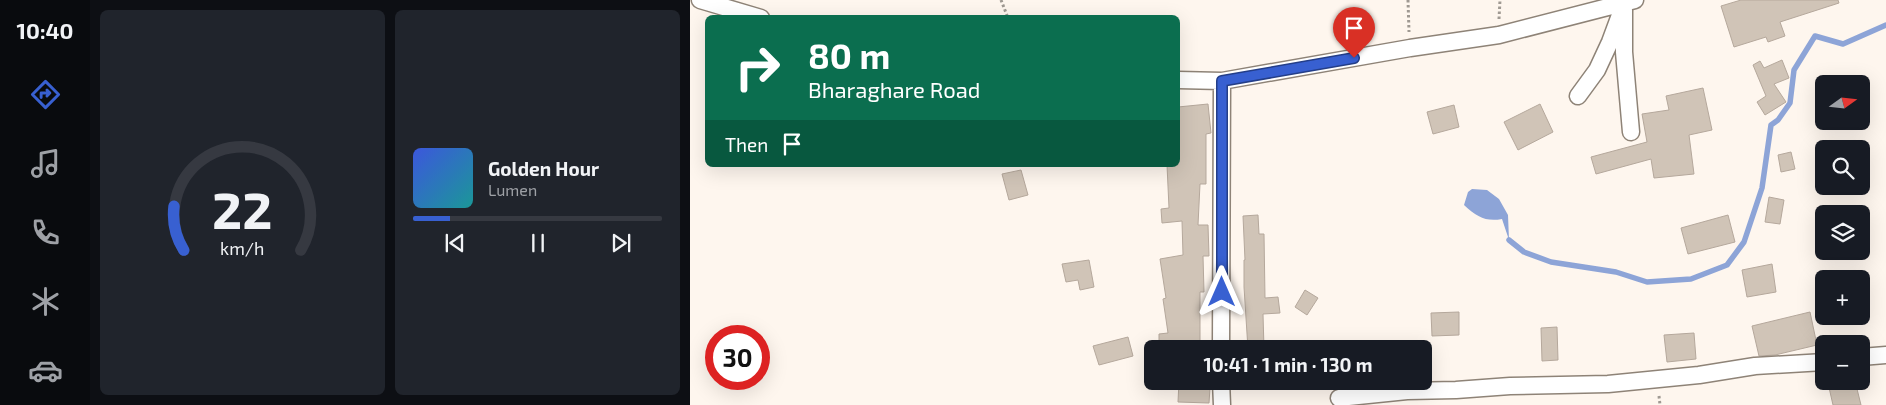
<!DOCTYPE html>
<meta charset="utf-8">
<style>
:root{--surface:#171b24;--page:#20242c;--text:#f1f3f6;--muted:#9ea1a6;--line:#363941;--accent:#3860d1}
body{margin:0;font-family:"Exo 2",sans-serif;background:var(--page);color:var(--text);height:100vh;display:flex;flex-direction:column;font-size:19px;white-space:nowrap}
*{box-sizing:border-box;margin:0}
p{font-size:16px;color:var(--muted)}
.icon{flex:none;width:28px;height:28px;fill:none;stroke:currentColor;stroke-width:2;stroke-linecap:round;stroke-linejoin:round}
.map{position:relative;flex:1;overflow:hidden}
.drawer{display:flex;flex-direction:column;gap:10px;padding:10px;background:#0d0f14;width:600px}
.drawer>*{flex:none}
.top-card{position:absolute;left:15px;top:15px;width:475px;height:152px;border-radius:8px;box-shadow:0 5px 20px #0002;background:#0b6e4f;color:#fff;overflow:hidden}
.needle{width:32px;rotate:75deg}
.fabs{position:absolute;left:1125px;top:75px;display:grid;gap:10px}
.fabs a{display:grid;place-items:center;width:55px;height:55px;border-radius:8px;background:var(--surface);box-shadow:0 5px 20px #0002;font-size:25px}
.speed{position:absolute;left:15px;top:325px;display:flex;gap:10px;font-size:25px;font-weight:700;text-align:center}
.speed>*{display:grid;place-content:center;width:65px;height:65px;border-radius:50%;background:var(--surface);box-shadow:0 5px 20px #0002;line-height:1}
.speed .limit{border:8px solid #d22;background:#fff;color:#111}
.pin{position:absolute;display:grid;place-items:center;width:42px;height:42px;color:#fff;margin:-51px -21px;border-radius:50% 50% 50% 0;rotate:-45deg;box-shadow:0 0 5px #0007}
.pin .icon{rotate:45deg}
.me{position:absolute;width:55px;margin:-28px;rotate:0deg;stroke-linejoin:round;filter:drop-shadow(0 0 4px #0008)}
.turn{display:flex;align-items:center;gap:18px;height:105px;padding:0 20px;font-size:22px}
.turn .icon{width:65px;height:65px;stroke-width:2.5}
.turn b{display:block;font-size:35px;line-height:42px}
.then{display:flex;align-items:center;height:48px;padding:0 20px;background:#0003;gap:10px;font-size:19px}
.drawer .widget{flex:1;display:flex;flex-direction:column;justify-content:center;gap:8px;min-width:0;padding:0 18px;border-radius:8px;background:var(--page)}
.drawer .dial{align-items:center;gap:0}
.dial svg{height:130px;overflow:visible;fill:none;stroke:var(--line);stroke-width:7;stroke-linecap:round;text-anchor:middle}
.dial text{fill:var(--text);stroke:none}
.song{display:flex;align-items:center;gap:15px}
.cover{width:60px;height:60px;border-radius:8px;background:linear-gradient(135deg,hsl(230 70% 55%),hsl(180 70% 35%))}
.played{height:5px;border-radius:2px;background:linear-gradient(90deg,var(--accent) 15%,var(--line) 15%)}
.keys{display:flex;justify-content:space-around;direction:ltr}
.drawer .tiles{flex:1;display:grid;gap:10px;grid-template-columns:repeat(2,1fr)}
.trip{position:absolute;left:454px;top:340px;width:288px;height:50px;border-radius:8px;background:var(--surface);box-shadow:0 5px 20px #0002;font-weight:700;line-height:50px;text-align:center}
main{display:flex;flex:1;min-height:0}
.dock{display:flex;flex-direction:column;width:90px;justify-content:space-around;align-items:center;background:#090b0e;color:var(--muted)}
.dock .icon{width:35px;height:35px}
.dock .selected{color:var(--accent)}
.dock b{font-size:22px;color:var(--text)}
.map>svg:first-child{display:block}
</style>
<main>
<nav class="dock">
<b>10:40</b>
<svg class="icon selected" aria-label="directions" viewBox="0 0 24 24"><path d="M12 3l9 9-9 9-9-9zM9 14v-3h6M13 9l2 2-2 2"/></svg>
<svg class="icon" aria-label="music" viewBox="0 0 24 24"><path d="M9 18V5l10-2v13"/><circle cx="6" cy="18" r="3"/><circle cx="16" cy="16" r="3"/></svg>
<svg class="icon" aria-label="phone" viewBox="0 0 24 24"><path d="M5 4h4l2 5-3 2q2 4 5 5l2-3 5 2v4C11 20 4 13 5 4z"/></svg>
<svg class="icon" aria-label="climate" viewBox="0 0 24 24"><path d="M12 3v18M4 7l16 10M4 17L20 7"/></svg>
<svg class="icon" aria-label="car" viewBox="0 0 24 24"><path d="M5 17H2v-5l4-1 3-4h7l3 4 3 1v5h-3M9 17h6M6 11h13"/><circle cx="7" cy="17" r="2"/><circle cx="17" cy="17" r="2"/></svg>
</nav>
<section class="drawer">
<div class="tiles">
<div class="widget dial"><svg viewBox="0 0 100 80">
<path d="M14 69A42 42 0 1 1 86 69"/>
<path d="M14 69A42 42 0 0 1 8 42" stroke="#3860d1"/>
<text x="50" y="56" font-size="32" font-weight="700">22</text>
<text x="50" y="72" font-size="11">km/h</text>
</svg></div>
<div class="widget">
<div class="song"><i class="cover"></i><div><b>Golden Hour</b><p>Lumen</p></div></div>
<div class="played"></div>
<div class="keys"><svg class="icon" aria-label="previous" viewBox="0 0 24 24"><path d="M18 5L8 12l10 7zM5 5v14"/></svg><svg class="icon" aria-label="pause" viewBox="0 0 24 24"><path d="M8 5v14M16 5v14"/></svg><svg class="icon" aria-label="next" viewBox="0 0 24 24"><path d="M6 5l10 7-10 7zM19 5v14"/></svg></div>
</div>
</div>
</section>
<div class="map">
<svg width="1196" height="405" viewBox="0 0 1196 405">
<rect width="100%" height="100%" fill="#fef6ee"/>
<path fill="#8da4d7" d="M782,189L797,190L809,199L818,215L819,240L812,219C796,222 787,217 774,205L778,192Z"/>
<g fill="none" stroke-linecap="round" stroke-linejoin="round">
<path stroke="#8da4d7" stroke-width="5.5" d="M819,240L834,252L861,262L926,272L957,282L1001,279L1037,265L1054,242L1072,188L1081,125L1088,120L1100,103L1104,70L1125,36L1153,44L1196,25"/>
</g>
<path fill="#d0c4b7" stroke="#b5a89c" d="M1051,0H1148L1149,3L1090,22L1095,36L1078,42L1076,37L1044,47L1031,6Z
M1092,60L1099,78L1084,84L1096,102L1075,115L1067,102L1076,96L1063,65L1070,61L1074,68Z
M1013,88L1022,130L999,135L1004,174L964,178L961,159L906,174L901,157L957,142L952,114L979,110L976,96Z
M518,104L521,133L516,134V184H510L508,225H518L519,256H513L514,292H510V349H469V334L478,333L473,299L476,298L470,259L493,255L492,221L472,223L471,209L479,208L477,165H488V107Z
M850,104L863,132L828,150L814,122Z
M764,105L769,127L743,134L737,112Z
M1101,152L1105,169L1091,172L1088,155Z
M331,170L338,195L319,200L312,174Z
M1079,197L1094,200L1090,224L1075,222Z
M568,215L569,234H574L575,298L588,297L590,313L573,314L574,349H558L554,287V260H555L553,216Z
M1038,215L1045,242L998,254L991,228Z
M399,260L404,287L390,290L388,280L376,282L372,264Z
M1082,264L1086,292L1057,297L1052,270Z
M615,290L628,298L617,315L605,307Z
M769,312V335L742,336L741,313Z
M1120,312L1127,345L1085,355L1069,356L1062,326Z
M867,327L868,360L852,361L851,328Z
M1004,333L1006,359L977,362L974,335Z
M438,337L443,356L409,365L403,346Z
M489,381H510V387L520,388L519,403L488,402Z
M1148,381H1165L1171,405H1143L1138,383Z"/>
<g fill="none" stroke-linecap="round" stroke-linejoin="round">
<defs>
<path id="street" d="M10,0L71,18
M934,4V52L941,132
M488,80L532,81L720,48L809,35L945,0
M888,96L907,70L920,42L930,15
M531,349L532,81
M1171,357L1196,355
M531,381L532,405
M649,398L717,391L766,390L820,386L918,384L1009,375L1065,366L1134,362"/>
</defs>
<use href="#street" stroke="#8e8377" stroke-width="19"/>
<path stroke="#9f9992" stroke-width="3" stroke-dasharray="2.5 2.5" stroke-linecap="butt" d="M311,0L318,18
M718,0L719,32
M809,19L810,0
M969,396L970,405"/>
<use href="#street" stroke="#fff" stroke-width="16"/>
</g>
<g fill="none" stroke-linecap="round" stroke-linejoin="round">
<defs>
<path id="route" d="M532,292V81L664,58"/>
</defs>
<use href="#route" stroke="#243e88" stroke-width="12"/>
<use href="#route" stroke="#3860d1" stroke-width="9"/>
</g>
</svg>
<div class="fabs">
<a><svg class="needle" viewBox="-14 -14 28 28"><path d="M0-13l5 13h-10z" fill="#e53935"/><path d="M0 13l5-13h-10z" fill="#9ea1a6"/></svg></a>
<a><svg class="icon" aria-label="search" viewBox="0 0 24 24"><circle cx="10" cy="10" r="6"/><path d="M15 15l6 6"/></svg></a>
<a><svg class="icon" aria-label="layers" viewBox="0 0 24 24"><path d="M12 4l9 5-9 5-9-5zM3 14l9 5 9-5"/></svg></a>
<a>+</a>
<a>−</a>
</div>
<div class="speed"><div class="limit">30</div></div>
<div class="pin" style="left:664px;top:58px;background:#d93025"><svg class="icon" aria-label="arrive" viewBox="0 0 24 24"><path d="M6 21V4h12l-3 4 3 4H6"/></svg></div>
<svg class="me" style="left:532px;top:292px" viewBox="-20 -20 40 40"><path d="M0-17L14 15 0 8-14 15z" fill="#3860d1" stroke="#fff" stroke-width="4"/></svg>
<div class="trip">10:41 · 1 min · 130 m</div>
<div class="top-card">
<div class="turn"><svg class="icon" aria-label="right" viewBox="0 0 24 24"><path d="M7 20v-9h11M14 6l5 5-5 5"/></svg><div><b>80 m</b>Bharaghare Road</div></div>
<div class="then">Then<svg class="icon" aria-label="arrive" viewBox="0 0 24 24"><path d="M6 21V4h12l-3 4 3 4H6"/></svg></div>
</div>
</div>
</main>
